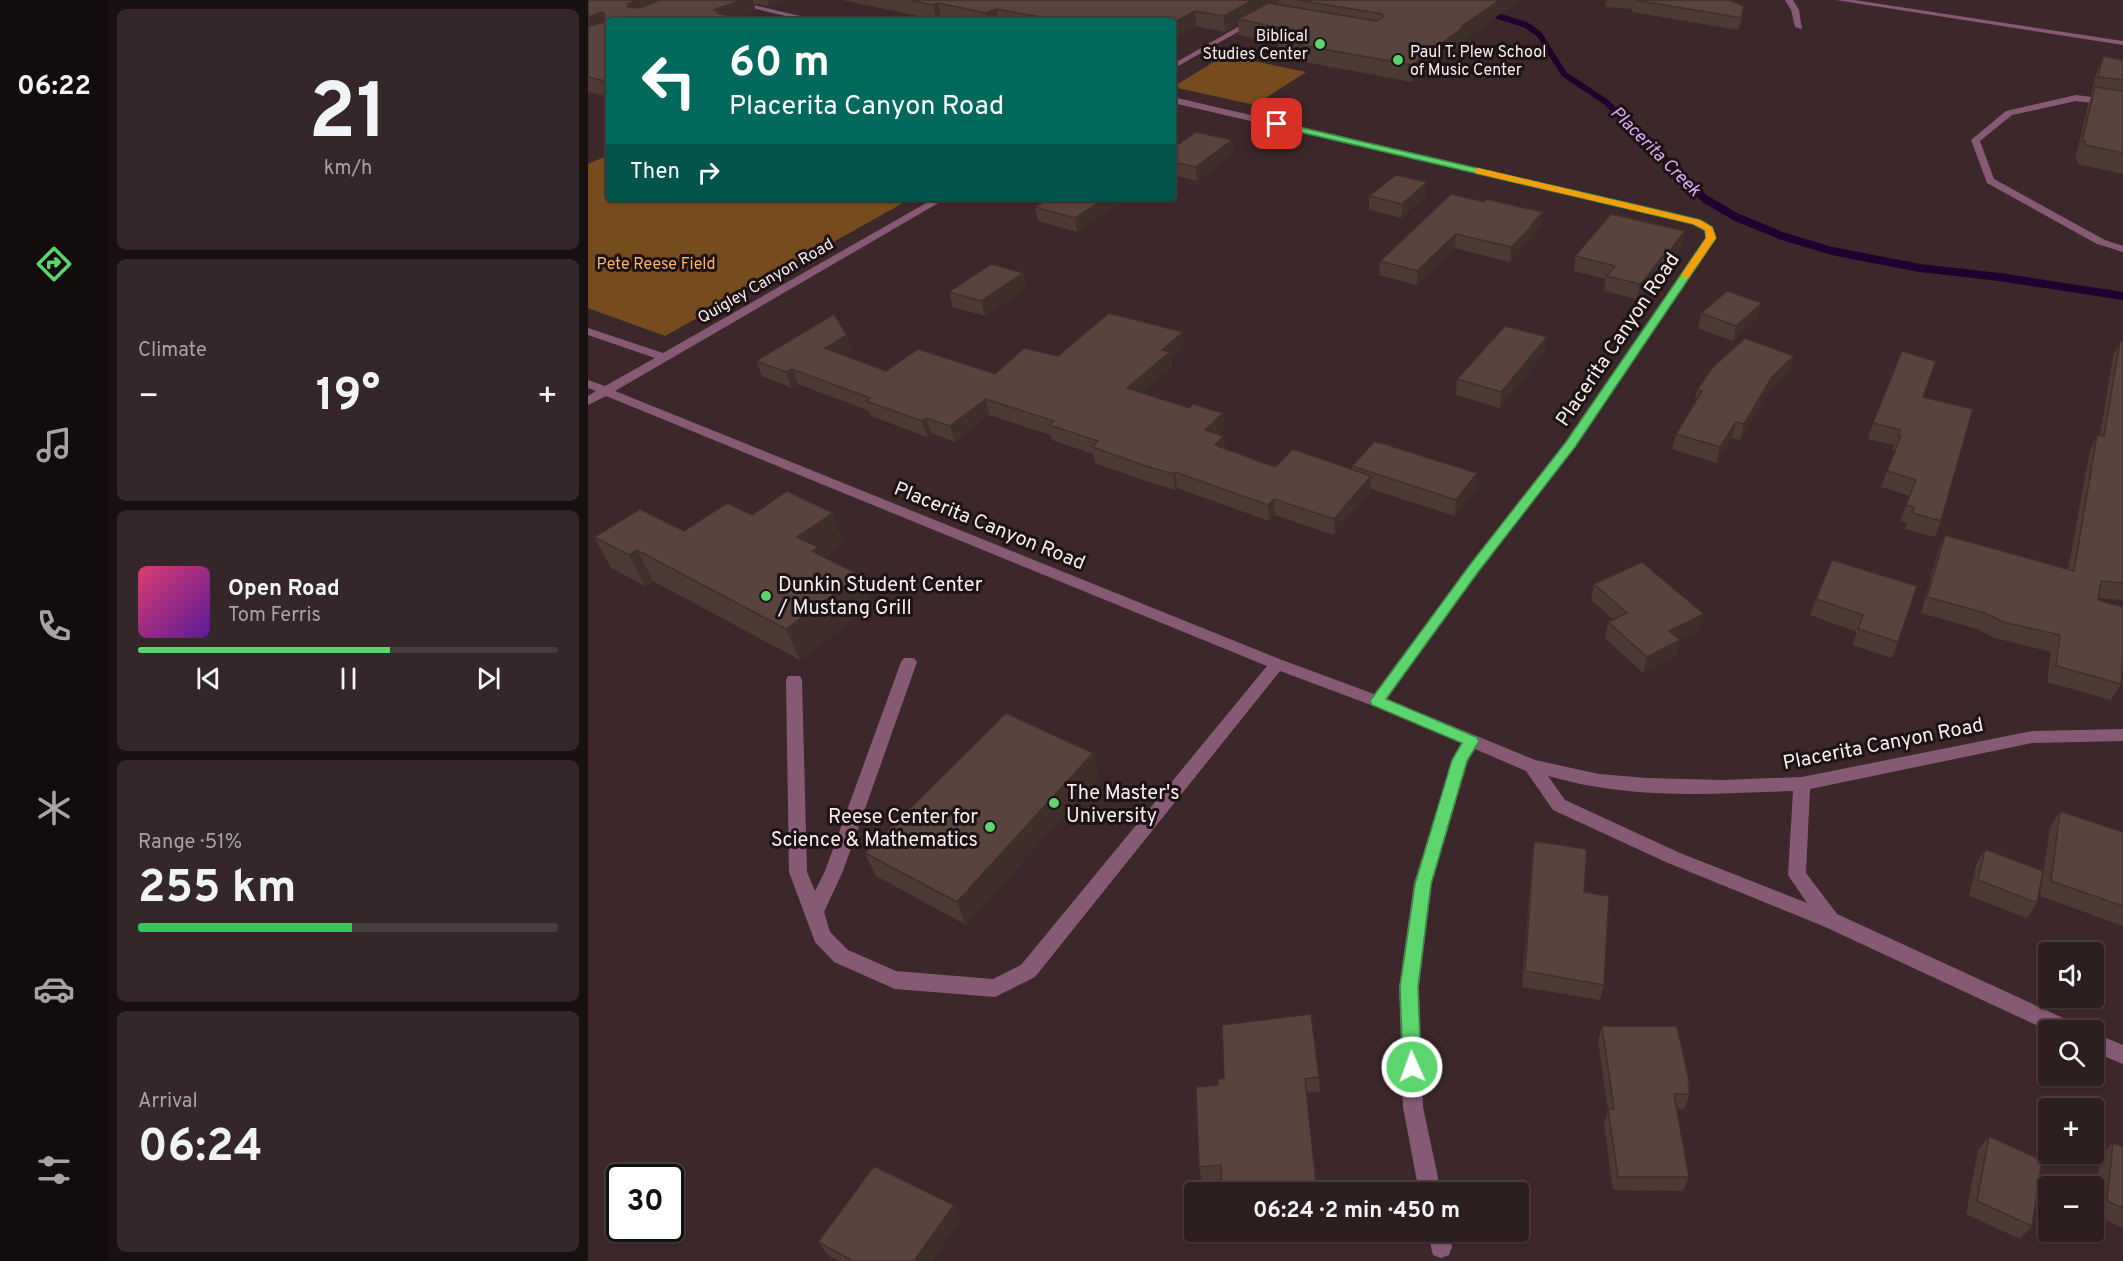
<!DOCTYPE html>
<meta charset="utf-8">
<style>
:root{--surface:#2d1e20;--page:#352729;--text:#f1f3f6;--muted:#a7a2a5;--line:#483c3e;--accent:#5dd56d}
body{margin:0;font-family:Overpass,sans-serif;background:var(--page);color:var(--text);height:100vh;display:flex;flex-direction:column;font-size:22px;white-space:nowrap}
*{box-sizing:border-box;margin:0}
p{font-size:20px;color:var(--muted)}
.icon{flex:none;width:33px;height:33px;fill:none;stroke:currentColor;stroke-width:2;stroke-linecap:round;stroke-linejoin:round}
.map{position:relative;flex:1;overflow:hidden}
.side{display:flex;flex-direction:column;gap:9px;padding:9px;background:#191012;width:480px}
.side>*{flex:none}
.guide{position:absolute;left:18px;top:18px;width:570px;height:183px;border-radius:6px;box-shadow:0 2px 4px #0004,0 0 0 2px var(--line);background:#00695c;color:#fff;overflow:hidden}
.buttons{position:absolute;left:1450px;top:942px;display:grid;gap:12px}
.buttons a{display:grid;place-items:center;width:66px;height:66px;border-radius:6px;background:var(--surface);box-shadow:0 2px 4px #0004,0 0 0 2px var(--line);font-size:30px}
.speed{position:absolute;left:18px;top:1164px;display:flex;gap:12px;font-size:30px;font-weight:700;text-align:center}
.speed>*{display:grid;place-content:center;width:78px;height:78px;border-radius:50%;background:var(--surface);box-shadow:0 2px 4px #0004,0 0 0 2px var(--line);line-height:1}
.speed .limit{border:3px solid #111;border-radius:9px;background:#fff;color:#111}
.pin{position:absolute;display:grid;place-items:center;width:51px;height:51px;color:#fff;margin:-26px;border-radius:12px;box-shadow:0 3px 9px #0006}
.me{position:absolute;width:66px;margin:-33px;rotate:358deg;stroke-linejoin:round;filter:drop-shadow(0 0 4px #0008)}
.turn{display:flex;align-items:center;gap:21px;height:126px;padding:0 24px;font-size:27px}
.turn .icon{width:78px;height:78px;stroke-width:2.5}
.turn b{display:block;font-size:42px;line-height:51px}
.then{display:flex;align-items:center;height:57px;padding:0 24px;background:#0003;gap:12px;font-size:22px}
.big{font-size:45px;font-weight:700;line-height:1.1}
.side .card{flex:1;display:flex;flex-direction:column;justify-content:center;gap:9px;min-width:0;padding:0 21px;border-radius:9px;background:var(--page)}
.side .dial{align-items:center;gap:0}
.dial b{font-size:78px;line-height:1}
.song{display:flex;align-items:center;gap:18px}
.cover{width:72px;height:72px;border-radius:9px;background:linear-gradient(135deg,hsl(340 70% 55%),hsl(270 70% 35%))}
.played{height:6px;border-radius:3px;background:linear-gradient(90deg,var(--accent) 60%,var(--line) 60%)}
.keys{display:flex;justify-content:space-around;direction:ltr}
.heat{display:flex;justify-content:space-between;align-items:center;font-size:33px;direction:ltr}
.charge{height:9px;border-radius:4px;background:linear-gradient(90deg,#34c759 51%,var(--line) 0)}
.trip{position:absolute;left:596px;top:1182px;width:345px;height:60px;border-radius:6px;background:var(--surface);box-shadow:0 2px 4px #0004,0 0 0 2px var(--line);font-weight:700;line-height:60px;text-align:center}
main{display:flex;flex:1;min-height:0}
.tabs{display:flex;flex-direction:column;width:108px;justify-content:space-around;align-items:center;background:#120c0d;color:var(--muted)}
.tabs .icon{width:42px;height:42px}
.tabs .active{color:var(--accent)}
.tabs b{font-size:27px;color:var(--text)}
.map>svg:first-child{display:block}
</style>
<main>
<nav class="tabs">
<b>06:22</b>
<svg class="icon active" aria-label="directions" viewBox="0 0 24 24"><path d="M12 3l9 9-9 9-9-9zM9 14v-3h6M13 9l2 2-2 2"/></svg>
<svg class="icon" aria-label="music" viewBox="0 0 24 24"><path d="M9 18V5l10-2v13"/><circle cx="6" cy="18" r="3"/><circle cx="16" cy="16" r="3"/></svg>
<svg class="icon" aria-label="phone" viewBox="0 0 24 24"><path d="M5 4h4l2 5-3 2q2 4 5 5l2-3 5 2v4C11 20 4 13 5 4z"/></svg>
<svg class="icon" aria-label="climate" viewBox="0 0 24 24"><path d="M12 3v18M4 7l16 10M4 17L20 7"/></svg>
<svg class="icon" aria-label="car" viewBox="0 0 24 24"><path d="M5 17H2v-5l4-1 3-4h7l3 4 3 1v5h-3M9 17h6M6 11h13"/><circle cx="7" cy="17" r="2"/><circle cx="17" cy="17" r="2"/></svg>
<svg class="icon" aria-label="filters" viewBox="0 0 24 24"><path d="M4 7h16M4 17h16"/><circle cx="9" cy="7" r="2"/><circle cx="15" cy="17" r="2"/></svg>
</nav>
<section class="side">
<div class="card dial"><b>21</b><p>km/h</p></div>
<div class="card"><p>Climate</p>
<div class="heat"><a>−</a><b class="big">19°</b><a>+</a></div>
</div>
<div class="card">
<div class="song"><i class="cover"></i><div><b>Open Road</b><p>Tom Ferris</p></div></div>
<div class="played"></div>
<div class="keys"><svg class="icon" aria-label="previous" viewBox="0 0 24 24"><path d="M18 5L8 12l10 7zM5 5v14"/></svg><svg class="icon" aria-label="pause" viewBox="0 0 24 24"><path d="M8 5v14M16 5v14"/></svg><svg class="icon" aria-label="next" viewBox="0 0 24 24"><path d="M6 5l10 7-10 7zM19 5v14"/></svg></div>
</div>
<div class="card"><p>Range · 51%</p><b class="big">255 km</b><div class="charge"></div></div>
<div class="card"><p>Arrival</p><b class="big">06:24</b></div>
</section>
<div class="map">
<svg width="1535" height="1261" viewBox="0 0 1535 1261">
<rect width="100%" height="100%" fill="#3c282b"/>
<path fill="#764b1e" d="M637,55L718,72L667,105L585,87Z
M21,155V198H324L77,336L0,308V164Z"/>
<g fill="none" stroke-linecap="round" stroke-linejoin="round">
<path stroke="#21002f" stroke-width="6" d="M897,12L938,25L951,34L976,74L1018,102L1069,152"/>
<path stroke="#21002f" stroke-width="8" d="M1067,150L1117,199L1148,217L1194,236L1244,251L1332,268L1411,277L1535,296"/>
<path fill="#865a75" fill-rule="evenodd" d="M130,0H144L233,21H219Z
M697,0H706L585,69V64Z
M1197,0H1205L1211,10L1214,29L1207,27L1203,10Z
M1248,0H1266L1535,41V45Z
M1488,95L1535,101V107L1488,101L1424,115L1392,141L1406,179L1517,240L1535,246V252L1509,244L1399,183L1383,140L1418,111Z
M585,97L1076,211L1112,220L1125,227L1128,238L987,447L891,572L799,699L947,760L1011,774L1059,778L1135,780L1214,777L1444,731L1535,729V741L1444,743L1222,789L1218,873L1249,914L1486,1023L1489,1030L1461,1031L1235,926L1080,863L965,810L938,771L887,749L880,761L844,883L831,987L835,1107L853,1192H831L815,1107L811,987L826,883L864,760L873,743L783,705L692,671L447,977L407,997L307,989L246,962L227,942L201,872L198,680L200,676H212L214,680L219,872L227,891L237,871L313,662L316,658H326L329,662L255,871L236,912L242,932L260,950L308,971L405,979L433,965L679,666L18,396L0,405V396L8,391L0,388V380L17,386L67,358L0,335V328L75,353L347,198H359L27,391L694,660L786,694L881,566L978,441L1118,238L1116,231L1104,224L585,103ZM960,776C977,780 993,785 1010,787C1074,798 1141,793 1205,791L1200,875L1219,903L1092,853L977,800Z
M1506,1033L1535,1045V1064L1506,1052Z
M839,1232H861L864,1247L861,1255L853,1258L845,1255Z"/>
</g>
<path fill="#4c3a34" d="M0,0H197L181,6L165,3L168,11L21,21V97L0,92Z
M254,0H932L877,39V42L824,82L690,57V43L651,35L650,24L637,32L608,26L585,39V21H367L353,18L349,20Z
M1018,0H1141L1154,18L1150,30L1044,12V9L1017,7Z
M1515,56L1535,60V174L1489,164L1490,160L1487,159L1500,105L1504,95H1503L1508,74Z
M644,140L645,153L609,181L585,175V148Z
M781,196H838L813,218L781,210Z
M462,198H540L489,232L450,221L447,207Z
M896,202L955,212L953,226L943,237V239L922,262L867,248L829,285L791,275L792,261Z
M1097,231L1094,246L1074,272L1072,271L1052,298L1049,299L1016,291L1018,279L986,271L987,256Z
M435,273L438,288L397,316L365,307L361,292Z
M1113,313L1170,318L1145,341L1110,328Z
M259,335L264,350L256,355L298,371L407,374L470,356L596,347L583,359L584,368L554,393L601,408L635,413L636,429L630,434L637,449L687,467L764,469V466L889,473L888,489L867,516L783,489V492L746,535L687,515L681,521L589,488L587,490L557,481L507,463L505,454L464,440L463,435L401,415L367,442L343,433L339,437L283,416L281,411L210,384L204,388L174,376L168,361Z
M1532,341H1535V600L1510,598V600L1535,607V673H1534L1533,684L1523,700L1459,682L1463,652L1407,638L1389,629L1333,613L1350,551L1357,535L1480,570L1502,450L1509,435H1512L1525,356Z
M957,352L912,408L868,395L869,379Z
M1206,356L1202,371L1180,393L1152,440L1144,438L1128,463L1084,449L1088,434L1106,404L1109,390Z
M1335,397L1353,521L1347,537L1317,529L1319,523L1312,521L1322,496L1293,487L1307,451H1304L1306,445L1280,439L1285,423Z
M164,515L256,543L236,558L283,606L212,660L65,581L57,586L23,568L6,537L96,531Z
M1244,560L1310,642L1304,658L1264,645L1269,632L1222,615L1228,599Z
M1006,584L1116,614L1111,630L1091,640L1088,657L1055,673L1017,638L1020,622L1025,619L1003,600Z
M511,777L378,925L288,876L277,853Z
M1472,811L1535,832V926L1452,896L1462,827Z
M946,841L996,892L1016,985L1012,1000L934,987L944,857Z
M1397,849L1449,903L1439,918L1381,896L1388,865Z
M1014,1026L1102,1084L1101,1088L1102,1094L1096,1109H1089L1101,1177L1095,1191L1025,1190L1016,1123L1020,1111L1010,1041Z
M731,1077L732,1092L718,1093L634,1179L614,1181L611,1167L608,1087Z
M1401,1136L1444,1226L1432,1239L1378,1214L1390,1150Z
M1525,1143L1535,1147V1228L1506,1215L1512,1157Z
M366,1205L374,1218L343,1261H252L240,1255L230,1242Z"/>
<path fill="#3e2f2b" d="M50,0H93L46,19L40,7V4Z
M153,0H165L168,11L143,21L126,10Z
M179,0H197L181,6Z
M665,0H691V1L656,21L650,19V24L637,32L636,16Z
M912,0H932L877,39V42L824,82V65L874,26Z
M350,3L353,18L349,20L345,5Z
M408,9L411,21H400L398,13Z
M607,11L608,26L585,39V23Z
M14,12L20,28L0,35V17Z
M644,140L645,153L609,181L608,167Z
M839,182L838,196L813,218L814,204Z
M517,198H540L489,232L487,218Z
M955,212L953,226L943,237V239L922,262L923,247Z
M1097,231L1094,246L1074,272L1077,257Z
M868,234L867,248L829,285V271Z
M1075,256L1072,271L1052,298L1049,299L1051,284Z
M435,273L438,288L397,316L393,301Z
M1174,303L1170,318L1145,341L1148,326Z
M595,332L596,347L583,359L584,368L542,404L539,388L574,350Z
M259,335L264,350L242,364L237,348Z
M959,337L957,352L912,408L913,392Z
M1206,356L1202,371L1180,393L1152,440L1156,424L1184,377Z
M204,369L210,384L204,388L198,372Z
M398,399L401,415L367,442L362,426Z
M635,413L636,429L619,446L617,430Z
M338,418L343,433L339,437L334,421Z
M1148,422L1144,438L1128,463L1132,447Z
M636,436L637,452L627,445Z
M587,472L589,488L587,490L585,474Z
M889,473L888,489L867,516L868,500Z
M783,476V492L746,535V519Z
M686,499L687,515L681,521L680,505Z
M245,513L256,543L234,559L242,578L209,537Z
M49,550L65,581L57,586L41,555Z
M272,575L283,606L212,660L198,629Z
M1116,614L1111,630L1077,647L1081,631Z
M1092,640L1088,657L1055,673L1059,657Z
M505,753L511,777L378,925L369,902Z
M366,1205L374,1218L343,1261H326Z"/>
<path fill="#58433d" stroke="#3e2f2b" stroke-width="1.5" d="M0,0H50L40,4V7L53,8L71,0H153L126,10L133,12L130,13L165,21H21V82L0,77V27L16,22L17,15L14,12L0,17Z
M322,0H665L636,16L607,11L585,23V21H474L408,9L398,13L350,3L345,5Z
M710,0H912L874,26H877L824,65L690,41L707,31L650,19L680,3L789,21L795,17L794,14Z
M1047,0H1141L1156,6L1153,18Z
M1515,56L1535,60V80L1510,77Z
M1507,87L1535,91V153L1497,145V141H1494Z
M608,132L644,140L608,167L585,162V148Z
M808,175L839,182L814,204L781,196Z
M863,194L896,202L898,199L955,212L943,225H945L923,247L868,234L829,271L792,261Z
M462,198H517L487,218L447,207Z
M1023,214L1097,231L1077,257L1075,256L1054,283L1051,284L1019,276L1027,266L987,256Z
M403,264L435,273L393,301L361,292Z
M1139,291L1174,303L1148,326L1113,313Z
M521,313L595,332L574,350L582,352L539,388L601,408L605,404L635,413L617,430L636,436L627,445L687,467L705,449L783,476L746,519L686,499L680,505L587,472L585,474L555,465L504,447L510,441L461,425L466,421L398,399L362,426L338,418L334,421L278,401L282,398L204,369L198,372L168,361L246,314L259,335L237,348L298,371L330,349L407,374L436,348L470,356Z
M917,326L959,337L913,392L869,379Z
M1157,338L1206,356L1184,377L1156,424L1148,422L1132,447L1088,434L1114,391L1109,390L1124,368Z
M1532,341H1535V583L1513,581L1510,600L1535,607V656L1533,684L1468,666L1472,635L1415,622L1397,613L1339,597L1357,535L1486,571L1509,435L1516,436Z
M1314,351L1348,361L1335,397L1385,409L1353,521L1324,513L1326,507L1318,505L1328,480L1299,471L1313,436L1310,435L1312,430L1285,423Z
M786,442H790L889,473L868,500L764,466Z
M199,491L245,513L209,537L230,547L224,551L272,575L198,629L49,550L41,555L6,537L52,509L96,531L139,503L164,515Z
M1244,560L1329,586L1310,642L1270,629L1275,615L1228,599Z
M1054,562L1116,614L1081,631L1092,640L1059,657L1020,622L1039,613L1006,584Z
M418,713L505,753L369,902L277,853Z
M1472,811L1535,832V906L1463,881Z
M946,841L999,849L996,892L1021,896L1016,985L937,971Z
M1397,849L1455,871L1449,903L1390,880Z
M723,1014L731,1077L717,1079L729,1192H634L633,1165L611,1167L608,1087L630,1085V1079L636,1078L634,1025Z
M1014,1026H1089L1102,1084H1100L1102,1094H1086L1101,1177H1030L1020,1109H1026Z
M1401,1136L1454,1160L1444,1226L1389,1201Z
M1525,1143L1535,1147V1208L1519,1201Z
M286,1166L366,1205L326,1261H265L230,1242Z"/>
<path fill="#5dd56d" stroke="#3c8a47" stroke-width="1.5" d="M689,122L1079,212L1112,220L1124,227L1128,238L987,447L890,572L798,699L888,737L891,741L879,761L843,884L830,987L833,1067L830,1073L824,1076L817,1073L815,1067L812,987L827,884L864,760L874,743L784,705L782,701L881,566L978,442L1118,238L1117,230L1105,224L686,126L685,124Z"/>
<path fill="#f59e0b" d="M890,168L1112,220L1124,227L1128,238L1101,277H1094L1093,275L1118,238L1117,230L1105,224L887,173V169Z"/>
<g fill="#5dd56d" stroke="#1d1315" stroke-width="2">
<circle cx="732" cy="44" r="6"/>
<circle cx="810" cy="60" r="6"/>
<circle cx="178" cy="596" r="6"/>
<circle cx="466" cy="803" r="6"/>
<circle cx="402" cy="827" r="6"/>
</g>
<g text-anchor="middle" stroke-width="6" stroke-linejoin="round" paint-order="stroke">
<g font-size="16" fill="#faecee" stroke="#1d1315" text-anchor="end">
<text x="720" y="41">Biblical<tspan x="720" dy="18">Studies Center</tspan></text>
<text x="822" y="57" text-anchor="start">Paul T. Plew School<tspan x="822" dy="18">of Music Center</tspan></text>
</g>
<g font-size="16" fill="#fdb46c" stroke="#1d1315">
<text x="68" y="269">Pete Reese Field</text>
</g>
<g font-size="16" fill="#faecee" stroke="#1d1315">
<text transform="translate(177 280) rotate(-30)" y="6">Quigley Canyon Road</text>
</g>
<g font-size="18" font-style="italic" fill="#dfaafa" stroke="#1d1315">
<text transform="translate(1068 151) rotate(45)" y="6">Placerita Creek</text>
</g>
<g font-size="20" fill="#faecee" stroke="#1d1315">
<text transform="translate(1029 339) rotate(-56)" y="7">Placerita Canyon Road</text>
<text transform="translate(402 525) rotate(22)" y="7">Placerita Canyon Road</text>
<text transform="translate(1295 743) rotate(-11)" y="7">Placerita Canyon Road</text>
</g>
<g font-size="20" fill="#faecee" stroke="#1d1315" text-anchor="start">
<text x="190" y="591">Dunkin Student Center<tspan x="190" dy="23">/ Mustang Grill</tspan></text>
<text x="478" y="799">The Master's<tspan x="478" dy="23">University</tspan></text>
<text x="390" y="823" text-anchor="end">Reese Center for<tspan x="390" dy="23">Science &amp; Mathematics</tspan></text>
</g>
</g>
</svg>
<div class="buttons">
<a><svg class="icon" aria-label="sound" viewBox="0 0 24 24"><path d="M4 9h4l5-4v14l-5-4H4zM17 9q2 3 0 6"/></svg></a>
<a><svg class="icon" aria-label="search" viewBox="0 0 24 24"><circle cx="10" cy="10" r="6"/><path d="M15 15l6 6"/></svg></a>
<a>+</a>
<a>−</a>
</div>
<div class="speed"><div class="limit">30</div></div>
<div class="pin" style="left:689px;top:124px;background:#d93025"><svg class="icon" aria-label="arrive" viewBox="0 0 24 24"><path d="M6 21V4h12l-3 4 3 4H6"/></svg></div>
<svg class="me" style="left:824px;top:1067px" viewBox="-20 -20 40 40"><circle r="17" fill="#5dd56d" stroke="#fff" stroke-width="3"/><path d="M0-11L8 9 0 5-8 9z" fill="#fff"/></svg>
<div class="trip">06:24 · 2 min · 450 m</div>
<div class="guide">
<div class="turn"><svg class="icon" aria-label="left" viewBox="0 0 24 24"><path d="M17 20v-9H6M10 6l-5 5 5 5"/></svg><div><b>60 m</b>Placerita Canyon Road</div></div>
<div class="then">Then<svg class="icon" aria-label="right" viewBox="0 0 24 24"><path d="M7 20v-9h11M14 6l5 5-5 5"/></svg></div>
</div>
</div>
</main>
